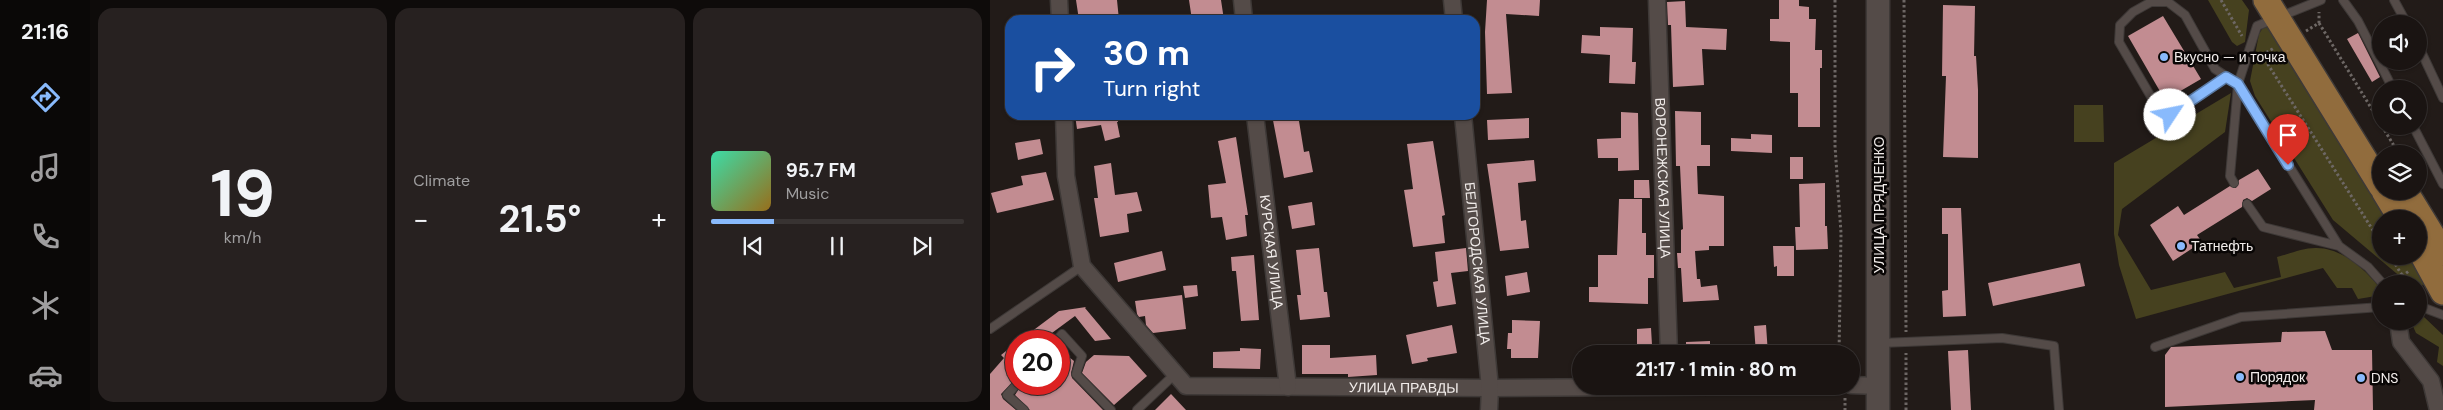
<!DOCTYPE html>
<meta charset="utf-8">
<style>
:root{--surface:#1a1412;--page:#272120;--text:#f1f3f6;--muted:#9f9e9f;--line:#383332;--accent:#89bafc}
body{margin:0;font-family:"DM Sans",sans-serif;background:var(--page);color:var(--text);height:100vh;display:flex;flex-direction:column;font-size:19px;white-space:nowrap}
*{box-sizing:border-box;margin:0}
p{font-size:16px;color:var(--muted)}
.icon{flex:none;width:28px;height:28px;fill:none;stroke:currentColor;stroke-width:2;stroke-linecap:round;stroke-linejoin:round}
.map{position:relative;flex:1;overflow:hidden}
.details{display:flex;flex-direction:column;gap:8px;padding:8px;background:#0e0b0a;width:900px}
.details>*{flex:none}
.guide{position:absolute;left:15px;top:15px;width:475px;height:105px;border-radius:15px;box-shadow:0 1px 4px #0004,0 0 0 1px var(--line);background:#1a4fa0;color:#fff;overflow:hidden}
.controls{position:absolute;left:1382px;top:15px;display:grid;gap:10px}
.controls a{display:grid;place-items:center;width:55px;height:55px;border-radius:50%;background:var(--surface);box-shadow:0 1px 4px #0004,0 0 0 1px var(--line);font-size:25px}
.speed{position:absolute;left:15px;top:330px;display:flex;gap:10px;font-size:25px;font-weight:700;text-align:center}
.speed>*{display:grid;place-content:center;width:65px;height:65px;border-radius:50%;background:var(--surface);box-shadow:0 1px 4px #0004,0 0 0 1px var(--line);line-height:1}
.speed .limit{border:8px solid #d22;background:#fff;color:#111}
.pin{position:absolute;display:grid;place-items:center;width:42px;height:42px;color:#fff;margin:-51px -21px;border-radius:50% 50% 50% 0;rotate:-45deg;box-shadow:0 0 5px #0007}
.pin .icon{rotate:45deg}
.me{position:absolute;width:55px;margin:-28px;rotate:56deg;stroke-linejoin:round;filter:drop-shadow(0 0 4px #0008)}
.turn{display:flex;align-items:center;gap:18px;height:105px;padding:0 15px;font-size:22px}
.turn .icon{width:65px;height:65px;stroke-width:2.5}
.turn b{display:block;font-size:35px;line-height:42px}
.big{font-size:38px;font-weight:700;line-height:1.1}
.details .widget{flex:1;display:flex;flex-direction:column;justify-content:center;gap:8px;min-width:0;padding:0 18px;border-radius:15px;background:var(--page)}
.details .dial{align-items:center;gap:0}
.dial b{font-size:65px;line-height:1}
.song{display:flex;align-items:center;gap:15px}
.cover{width:60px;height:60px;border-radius:8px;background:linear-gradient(135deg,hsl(160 70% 55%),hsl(40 70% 35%))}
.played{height:5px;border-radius:2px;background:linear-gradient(90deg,var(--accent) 25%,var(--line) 25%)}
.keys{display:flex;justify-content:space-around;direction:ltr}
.heat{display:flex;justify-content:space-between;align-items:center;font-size:28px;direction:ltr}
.details .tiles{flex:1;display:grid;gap:8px;grid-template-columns:repeat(3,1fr)}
.trip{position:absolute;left:582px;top:345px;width:288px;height:50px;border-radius:25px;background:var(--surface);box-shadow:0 1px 4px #0004,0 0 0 1px var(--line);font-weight:700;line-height:50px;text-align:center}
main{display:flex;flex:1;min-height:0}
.tabs{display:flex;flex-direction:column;width:90px;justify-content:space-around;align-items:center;background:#0a0807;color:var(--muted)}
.tabs .icon{width:35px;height:35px}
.tabs .current{color:var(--accent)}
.tabs b{font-size:22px;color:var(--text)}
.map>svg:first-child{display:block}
</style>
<main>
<nav class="tabs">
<b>21:16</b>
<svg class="icon current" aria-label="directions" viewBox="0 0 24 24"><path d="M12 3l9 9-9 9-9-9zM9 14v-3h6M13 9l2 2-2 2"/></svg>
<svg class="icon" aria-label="music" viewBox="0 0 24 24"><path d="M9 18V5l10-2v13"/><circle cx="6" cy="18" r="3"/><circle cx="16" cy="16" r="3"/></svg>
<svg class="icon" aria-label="phone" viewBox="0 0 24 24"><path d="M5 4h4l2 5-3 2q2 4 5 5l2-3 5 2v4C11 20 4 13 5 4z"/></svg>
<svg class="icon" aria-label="climate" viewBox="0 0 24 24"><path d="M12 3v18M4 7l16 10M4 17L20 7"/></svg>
<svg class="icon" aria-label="car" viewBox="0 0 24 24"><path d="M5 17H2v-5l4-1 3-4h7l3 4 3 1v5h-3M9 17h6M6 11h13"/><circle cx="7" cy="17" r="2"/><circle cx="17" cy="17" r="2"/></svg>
</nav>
<section class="details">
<div class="tiles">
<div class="widget dial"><b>19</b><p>km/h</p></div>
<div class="widget"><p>Climate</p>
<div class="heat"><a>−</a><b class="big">21.5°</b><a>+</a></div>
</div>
<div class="widget">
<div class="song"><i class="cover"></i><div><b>95.7 FM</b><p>Music</p></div></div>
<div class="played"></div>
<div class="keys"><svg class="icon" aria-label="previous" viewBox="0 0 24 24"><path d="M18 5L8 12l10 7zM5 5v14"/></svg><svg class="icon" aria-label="pause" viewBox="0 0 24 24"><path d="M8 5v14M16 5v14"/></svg><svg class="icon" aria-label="next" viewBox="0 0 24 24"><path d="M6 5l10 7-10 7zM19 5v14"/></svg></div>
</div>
</div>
</section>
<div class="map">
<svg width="1453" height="410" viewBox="0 0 1453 410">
<rect width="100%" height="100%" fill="#221b18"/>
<path fill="#46411f" d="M1218,0H1252L1259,10L1255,42L1247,46L1242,42Z
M1274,26H1280L1285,33L1325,104L1400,219H1391V256H1423L1435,281L1432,286L1419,284L1343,220L1265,96L1260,81L1269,34Z
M1241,93L1235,132L1132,209L1128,235L1161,290L1235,272L1244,288L1291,277L1287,257C1299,254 1313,248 1325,248C1350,247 1374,268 1389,287L1386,296L1368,299L1362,288H1347L1333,268L1146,319L1129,265L1124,234V163Z
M1084,105H1113L1114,142H1084Z
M1429,317H1434L1453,335V366L1447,362L1449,347L1426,333L1422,324L1423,321H1429Z"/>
<path fill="#c28c91" d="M86,0H127L129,20H89Z
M199,0H231L234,20H202Z
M497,0H550L549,16L516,14L522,93L497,94L495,32Z
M789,0H809V6L819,7V19H826L825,50H832V68H830V127H808V93H800V42L780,41V19H789Z
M695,1L696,27L737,29L736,50L712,49L714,85L683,87L681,25H678L677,2Z
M953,5L985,6L984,56H986L988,90V158L953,157L956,76H952Z
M1173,16L1211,79L1175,100L1138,36Z
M610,27L643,28L642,62H646L645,84L619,83L620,55L591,53L592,35L610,36Z
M1368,33L1390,77L1382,82L1357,39Z
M685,111L711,112V145H720V166H707L708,194L734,196V246H719V250L705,251L707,279H710L711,287L727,285L729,300L693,302L691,268H688L687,253H691V230L693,229L690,166H686Z
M631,112L648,113L649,170L628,171V158H608L607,139L631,138Z
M85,115H127L128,122H125H127L130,137L115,141L111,125L87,129Z
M282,115H308L314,152L319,151L323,172L294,178Z
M539,118V138L498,140L497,120Z
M761,134L782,135V153L741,151V138L761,139Z
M246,137L258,215H255L257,236L236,240L232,217L221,218L218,185L236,183L228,141Z
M50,139L53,154L28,160L25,143Z
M443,141L455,215L452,216L455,243L423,247L414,190L423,189L417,144Z
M800,157H813V179H800Z
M544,160L546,181L528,183L531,221L536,220L539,248L510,251L497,164Z
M121,163L125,195L147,192L152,211L137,214L139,232L110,237L104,198H108L104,166Z
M1268,169L1281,189L1262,201L1257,198L1253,200L1252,207L1207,235L1212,242L1183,261L1160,225L1188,206L1194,215L1240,186L1246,188L1249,180Z
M56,172L64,200L7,213L1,193L33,185L31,176Z
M644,180H659L660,198H644Z
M835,183V226H837L838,249L806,250L805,227H810L809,184Z
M629,199H652V233H656V255H664V278H658V304L599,302V287H608V255H627Z
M322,202L325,225L302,229L298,206Z
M952,208H971L976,316L953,317L952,291L958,290V234H952Z
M783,246H804V276H787V266L784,267Z
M329,248L334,292H337L340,317L310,320L307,295H311L306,250Z
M476,248L478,271L461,273L466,304L447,307L443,282L448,281L445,252Z
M172,251L176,270L128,282L124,263Z
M264,255L269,320L251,321L246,271H242L241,257Z
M1090,263L1095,286L1003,306L998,283Z
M537,272L540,292L517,296L515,276Z
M207,285L208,296L195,298L193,286Z
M192,295L196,329L163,333L156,325L155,316L149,317L147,314L145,301Z
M96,307L95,308L121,339L105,341L85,316L51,341H29L69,311Z
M522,320L550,321L548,358H521V349H517L518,333H522Z
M462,325L467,353L437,358L438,361L422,364L416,335Z
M776,325L778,354H766L764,326Z
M661,328L662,345H647V329Z
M1335,331L1342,350H1382L1383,410H1324L1325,400L1175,407V355L1181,347L1291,342L1292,332Z
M720,341V354H696V342Z
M26,343V379L11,394L13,399L26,410H0V374L14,358L11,355Z
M312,345H340V358L386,355L387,375L358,377V374H312Z
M250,348L271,349L270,369L223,368V352L250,351Z
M69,349L84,361L81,373L82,378L113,410H40L25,395L32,384H69Z
M978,350L981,410H961L958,351Z
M104,355L139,356L157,376L124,405L92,373L96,362Z
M181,394L196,410H165Z"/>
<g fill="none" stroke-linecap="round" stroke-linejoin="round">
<defs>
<path id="service" d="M1331,0L1267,26L1248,84L1349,246L1378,267L1393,284
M1353,0L1368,21L1403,89
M1404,0L1417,24
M1429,47L1453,98
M1236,77L1180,115L1167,107L1129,42L1130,25L1143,12L1161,2H1178L1195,15L1225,69L1248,84L1240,176L1244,183
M1423,126L1453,184
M1257,204L1273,227L1349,246
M1429,306L1453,315
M0,329L92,266
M66,341L72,334L92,356L86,374L121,410
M891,343L1012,338L1064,346L1069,410
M1165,347L1251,317L1391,307
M27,384L17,395L34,410
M147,410L185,374"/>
<g id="minor">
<path d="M69,0L70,20"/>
<path d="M252,0L254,20"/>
<path d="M462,0L464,20"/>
<path id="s1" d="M667,0L679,354"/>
<path id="s2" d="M74,115L76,176L92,266L196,386L500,388L791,386"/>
<path id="s3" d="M265,115L298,387"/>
<path id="s4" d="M473,115L500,388L499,410"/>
<path d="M1408,321L1411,342L1441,381L1448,410"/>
<path d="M861,385L889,386"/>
</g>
<path id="secondary" d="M888,0V410"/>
<path id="primary" d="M1276,0L1391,186
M1394,191L1411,219
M1415,191L1453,253
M1429,248L1453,292"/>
</defs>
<use href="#service" stroke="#3e3937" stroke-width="10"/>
<use href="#minor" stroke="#3e3937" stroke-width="19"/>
<use href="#secondary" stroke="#3e3937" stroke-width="25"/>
<use href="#primary" stroke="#3e3937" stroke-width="28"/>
<path stroke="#6d6764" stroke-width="3" stroke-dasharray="2.5 2.5" stroke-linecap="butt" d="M845,0V146L851,233L849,354
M914,0L916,332
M1231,0L1252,36
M1329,23L1391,124
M1316,31L1329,23V12
M1268,53L1272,55L1391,243
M1272,55L1284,48
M1392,126L1409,154
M1400,256L1412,275
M1404,282L1419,271
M855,398V410
M916,410V353"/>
<use href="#service" stroke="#544b48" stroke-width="8"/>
<use href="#minor" stroke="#544b48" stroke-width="16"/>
<use href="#secondary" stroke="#544b48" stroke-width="22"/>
<use href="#primary" stroke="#916c3d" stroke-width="25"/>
</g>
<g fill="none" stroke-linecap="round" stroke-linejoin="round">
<defs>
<path id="route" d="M1180,115L1236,77L1248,84L1298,165"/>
</defs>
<use href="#route" stroke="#5979a4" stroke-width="12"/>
<use href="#route" stroke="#89bafc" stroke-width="9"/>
</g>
<g fill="#89bafc" stroke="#090605" stroke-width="2">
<circle cx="1174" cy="57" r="5"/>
<circle cx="1191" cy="246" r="5"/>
<circle cx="1250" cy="377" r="5"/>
<circle cx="1371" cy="378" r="5"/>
</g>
<g text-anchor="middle" stroke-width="5" stroke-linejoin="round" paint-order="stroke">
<g font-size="14" fill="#f1ecea" stroke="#090605" text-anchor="start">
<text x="1184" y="62">Вкусно — и точка</text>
<text x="1201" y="251">Татнефть</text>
<text x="1260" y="382">Порядок</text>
<text x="1381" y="383">DNS</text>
</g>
<g font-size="14" fill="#f1ecea" stroke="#090605">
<text dy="5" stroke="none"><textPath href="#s1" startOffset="178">ВОРОНЕЖСКАЯ УЛИЦА</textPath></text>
<text transform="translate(889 205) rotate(-90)" y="5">УЛИЦА ПРЯДЧЕНКО</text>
<text dy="5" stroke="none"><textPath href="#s3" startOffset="138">КУРСКАЯ УЛИЦА</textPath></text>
<text dy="5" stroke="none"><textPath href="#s4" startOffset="149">БЕЛГОРОДСКАЯ УЛИЦА</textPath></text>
<text dy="5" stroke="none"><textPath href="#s2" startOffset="529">УЛИЦА ПРАВДЫ</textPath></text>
</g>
</g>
</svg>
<div class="controls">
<a><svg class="icon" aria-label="sound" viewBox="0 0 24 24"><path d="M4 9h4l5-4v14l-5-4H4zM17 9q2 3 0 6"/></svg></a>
<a><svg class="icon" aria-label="search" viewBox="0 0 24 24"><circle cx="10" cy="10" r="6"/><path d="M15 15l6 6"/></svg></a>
<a><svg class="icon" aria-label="layers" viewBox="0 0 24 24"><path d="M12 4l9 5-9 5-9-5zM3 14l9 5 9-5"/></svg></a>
<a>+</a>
<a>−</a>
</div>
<div class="speed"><div class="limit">20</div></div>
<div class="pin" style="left:1298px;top:165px;background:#d93025"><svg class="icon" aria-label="arrive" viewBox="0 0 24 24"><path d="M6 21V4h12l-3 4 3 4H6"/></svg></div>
<svg class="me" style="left:1180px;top:115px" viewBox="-20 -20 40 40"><circle r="19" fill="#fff"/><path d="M0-13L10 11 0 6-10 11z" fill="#89bafc"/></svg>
<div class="trip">21:17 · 1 min · 80 m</div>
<div class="guide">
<div class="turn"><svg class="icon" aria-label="right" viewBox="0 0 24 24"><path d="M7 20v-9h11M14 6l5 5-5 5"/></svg><div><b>30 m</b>Turn right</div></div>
</div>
</div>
</main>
